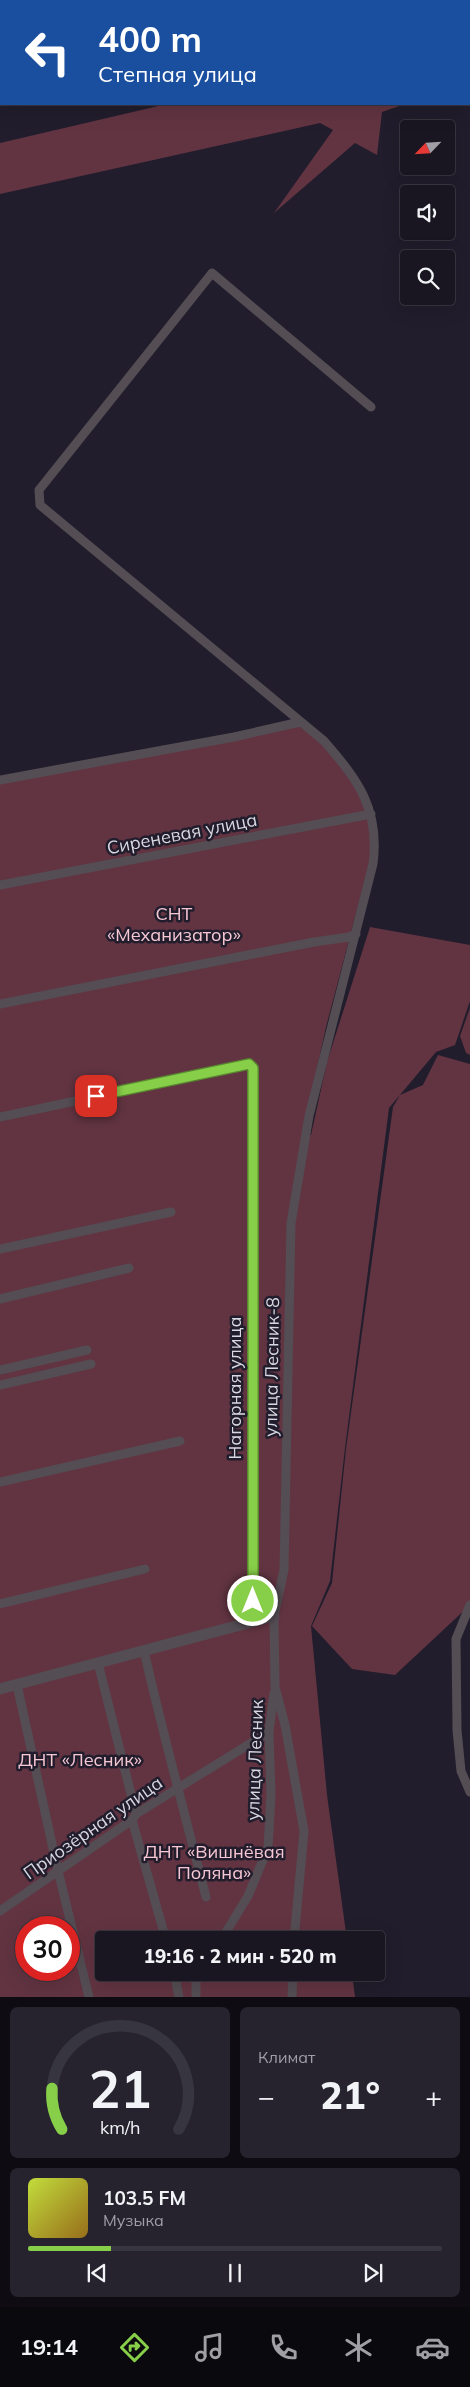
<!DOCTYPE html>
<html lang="ru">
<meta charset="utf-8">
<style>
:root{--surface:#191621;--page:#26232e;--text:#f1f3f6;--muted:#9f9fa5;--line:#37353f;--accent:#88cf49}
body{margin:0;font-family:Mulish,sans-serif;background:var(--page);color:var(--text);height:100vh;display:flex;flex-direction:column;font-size:19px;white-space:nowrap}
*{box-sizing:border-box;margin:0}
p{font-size:16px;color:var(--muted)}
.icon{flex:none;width:28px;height:28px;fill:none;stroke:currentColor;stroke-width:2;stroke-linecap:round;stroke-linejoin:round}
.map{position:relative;height:1997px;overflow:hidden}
.panel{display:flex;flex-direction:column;gap:10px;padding:10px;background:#0e0c12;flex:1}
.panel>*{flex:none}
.hud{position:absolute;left:0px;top:0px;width:470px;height:105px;box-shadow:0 5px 20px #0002,0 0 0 1px var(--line);background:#1a4fa0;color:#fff;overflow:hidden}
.needle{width:32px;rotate:245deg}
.controls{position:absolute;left:400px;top:120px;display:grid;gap:10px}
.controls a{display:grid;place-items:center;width:55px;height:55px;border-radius:5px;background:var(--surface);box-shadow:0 5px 20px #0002,0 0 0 1px var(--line);font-size:25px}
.speed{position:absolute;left:15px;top:1916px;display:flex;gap:10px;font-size:25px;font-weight:700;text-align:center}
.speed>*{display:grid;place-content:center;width:65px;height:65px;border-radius:50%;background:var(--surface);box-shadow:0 5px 20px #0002,0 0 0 1px var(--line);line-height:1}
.speed .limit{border:8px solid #d22;background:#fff;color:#111}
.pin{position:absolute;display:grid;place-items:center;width:42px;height:42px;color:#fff;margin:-21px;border-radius:10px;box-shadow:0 2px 8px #0006}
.me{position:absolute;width:55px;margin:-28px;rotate:0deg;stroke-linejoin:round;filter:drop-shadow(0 0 4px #0008)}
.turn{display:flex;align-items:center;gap:18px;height:105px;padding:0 15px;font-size:22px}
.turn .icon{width:65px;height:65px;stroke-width:2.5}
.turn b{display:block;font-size:35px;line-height:42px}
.big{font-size:38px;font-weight:800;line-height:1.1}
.panel .tile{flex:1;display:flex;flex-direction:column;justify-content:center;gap:8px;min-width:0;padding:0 18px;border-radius:8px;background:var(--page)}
.panel .dial{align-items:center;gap:0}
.dial svg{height:130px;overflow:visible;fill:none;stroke:var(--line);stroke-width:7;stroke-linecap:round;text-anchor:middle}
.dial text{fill:var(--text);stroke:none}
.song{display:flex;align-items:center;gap:15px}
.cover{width:60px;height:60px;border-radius:8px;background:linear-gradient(135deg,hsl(70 70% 55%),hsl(40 70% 35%))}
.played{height:5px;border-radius:2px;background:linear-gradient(90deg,var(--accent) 20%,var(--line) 20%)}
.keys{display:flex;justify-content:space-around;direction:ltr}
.heat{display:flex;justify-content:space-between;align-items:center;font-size:28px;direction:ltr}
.panel .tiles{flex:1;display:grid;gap:10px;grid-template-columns:1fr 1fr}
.tile:last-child{grid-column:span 2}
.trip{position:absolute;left:95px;top:1931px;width:290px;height:50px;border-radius:5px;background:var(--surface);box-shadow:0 5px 20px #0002,0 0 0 1px var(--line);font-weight:800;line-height:50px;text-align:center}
.menu{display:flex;height:80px;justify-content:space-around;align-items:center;background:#0a090d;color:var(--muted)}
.menu .icon{width:35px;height:35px}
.menu .selected{color:var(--accent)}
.menu b{font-size:22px;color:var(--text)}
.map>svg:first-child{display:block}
</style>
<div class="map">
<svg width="470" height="1997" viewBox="0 0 470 1997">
<rect width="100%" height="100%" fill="#211d2c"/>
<path fill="#623442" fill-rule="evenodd" d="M167,104H405L382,112L377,155L355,143L274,213L333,130L320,123L0,194V143Z
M299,726L330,749L362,797L371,825L372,853L326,1027L302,1136L311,1135L327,1062L370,927L470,945V1001L455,1045L436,1052L389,1108L345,1448L330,1581L311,1626L327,1795L347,1940H104V1972L352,1973L355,1997H0V778ZM26,1928H69V1970H26Z
M470,1008V1055L466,1053L460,1036Z
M438,1055L470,1064V1605L395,1675L352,1669L312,1626L332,1583L346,1449L393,1107L400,1095L423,1085Z"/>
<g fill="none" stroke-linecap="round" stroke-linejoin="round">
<path stroke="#544d53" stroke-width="9" d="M0,780L234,737L300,722
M0,885L371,814
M0,1004L314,942L349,937L356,934
M0,1117L249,1064L253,1068V1601L250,1623
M0,1249L171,1212
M0,1299L129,1268
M0,1370L87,1350
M0,1385L91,1364
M0,1482L180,1441
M0,1604L145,1569
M470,1605L456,1639L457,1730L461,1771L470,1792
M144,1651C163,1734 185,1815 206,1897
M98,1663L136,1814
M17,1685L58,1871L89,1997
M132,1820L166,1940
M0,1911L132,1820L136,1814L269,1732
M218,1940L226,1932L248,1896L268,1848L271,1795L269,1732L274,1693
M294,1940L304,1831L285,1725L275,1687L274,1616L284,1570L291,1223L309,1116L373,864C380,809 358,780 324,741L40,505L39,490L212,273L371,407
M174,1972L179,1997
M196,1997V1972
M292,1997L293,1972"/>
<path stroke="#544d53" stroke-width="11" d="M0,1689L274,1616"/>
</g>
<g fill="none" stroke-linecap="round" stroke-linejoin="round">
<defs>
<path id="route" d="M96,1096L249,1064L253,1068V1601"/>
</defs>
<use href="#route" stroke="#58872f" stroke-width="12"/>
<use href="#route" stroke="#88cf49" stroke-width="9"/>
</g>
<g text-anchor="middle" stroke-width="5" stroke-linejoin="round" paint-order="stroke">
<g font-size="18" fill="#d9d7e1" stroke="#211d2c">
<text transform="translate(182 834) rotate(-11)" y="6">Сиреневая улица</text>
<text transform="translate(272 1367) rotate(-89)" y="6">улица Лесник-8</text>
<text transform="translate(235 1388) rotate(-90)" y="6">Нагорная улица</text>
<text transform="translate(255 1760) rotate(-88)" y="6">улица Лесник</text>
<text transform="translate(93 1828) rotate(-35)" y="6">Приозёрная улица</text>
</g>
<g font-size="18" fill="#f7c7d3" stroke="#211d2c">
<text x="174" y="920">СНТ<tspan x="174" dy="21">«Механизатор»</tspan></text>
<text x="80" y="1766">ДНТ «Лесник»</text>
<text x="214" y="1858">ДНТ «Вишнёвая<tspan x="214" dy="21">Поляна»</tspan></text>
</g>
</g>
</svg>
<div class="controls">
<a><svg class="needle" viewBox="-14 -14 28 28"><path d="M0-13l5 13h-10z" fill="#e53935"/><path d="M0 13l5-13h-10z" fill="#9f9fa5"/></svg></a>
<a><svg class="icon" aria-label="sound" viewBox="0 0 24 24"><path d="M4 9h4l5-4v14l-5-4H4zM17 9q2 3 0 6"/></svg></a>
<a><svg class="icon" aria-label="search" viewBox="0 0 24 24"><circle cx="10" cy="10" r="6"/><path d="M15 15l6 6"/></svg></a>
</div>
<div class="speed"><div class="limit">30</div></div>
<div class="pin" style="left:96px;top:1096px;background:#d93025"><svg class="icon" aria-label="arrive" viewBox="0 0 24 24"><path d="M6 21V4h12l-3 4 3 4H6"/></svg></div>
<svg class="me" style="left:253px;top:1601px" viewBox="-20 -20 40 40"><circle r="17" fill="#88cf49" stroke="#fff" stroke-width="3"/><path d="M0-11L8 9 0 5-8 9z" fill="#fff"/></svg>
<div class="trip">19:16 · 2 мин · 520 m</div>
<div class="hud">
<div class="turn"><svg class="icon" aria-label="left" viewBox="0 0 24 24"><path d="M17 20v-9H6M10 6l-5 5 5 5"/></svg><div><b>400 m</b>Степная улица</div></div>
</div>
</div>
<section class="panel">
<div class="tiles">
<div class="tile dial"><svg viewBox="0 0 100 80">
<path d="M14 69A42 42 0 1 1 86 69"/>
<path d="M14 69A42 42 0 0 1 8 44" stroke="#88cf49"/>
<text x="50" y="56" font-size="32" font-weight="700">21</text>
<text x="50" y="72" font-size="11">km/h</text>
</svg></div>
<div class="tile"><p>Климат</p>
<div class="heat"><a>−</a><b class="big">21°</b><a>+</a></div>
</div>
<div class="tile">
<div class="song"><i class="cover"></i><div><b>103.5 FM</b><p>Музыка</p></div></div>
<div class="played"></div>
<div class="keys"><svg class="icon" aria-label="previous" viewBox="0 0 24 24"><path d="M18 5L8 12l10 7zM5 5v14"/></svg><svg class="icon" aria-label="pause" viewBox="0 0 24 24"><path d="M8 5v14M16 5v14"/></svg><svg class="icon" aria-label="next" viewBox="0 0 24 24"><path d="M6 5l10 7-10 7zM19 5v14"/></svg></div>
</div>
</div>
</section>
<nav class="menu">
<b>19:14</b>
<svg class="icon selected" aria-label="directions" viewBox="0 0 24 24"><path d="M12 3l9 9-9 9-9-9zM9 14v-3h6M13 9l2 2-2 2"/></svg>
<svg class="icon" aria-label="music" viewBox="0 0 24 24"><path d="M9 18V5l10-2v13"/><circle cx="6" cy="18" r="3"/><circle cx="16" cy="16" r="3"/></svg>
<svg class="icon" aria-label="phone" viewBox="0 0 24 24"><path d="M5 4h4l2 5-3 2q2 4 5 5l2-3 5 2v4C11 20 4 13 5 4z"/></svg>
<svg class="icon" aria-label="climate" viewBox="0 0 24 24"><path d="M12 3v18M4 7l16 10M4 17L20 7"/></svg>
<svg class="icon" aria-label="car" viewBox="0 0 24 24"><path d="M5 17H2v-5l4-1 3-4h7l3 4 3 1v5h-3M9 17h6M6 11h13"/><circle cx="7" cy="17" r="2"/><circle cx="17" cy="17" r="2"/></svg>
</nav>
